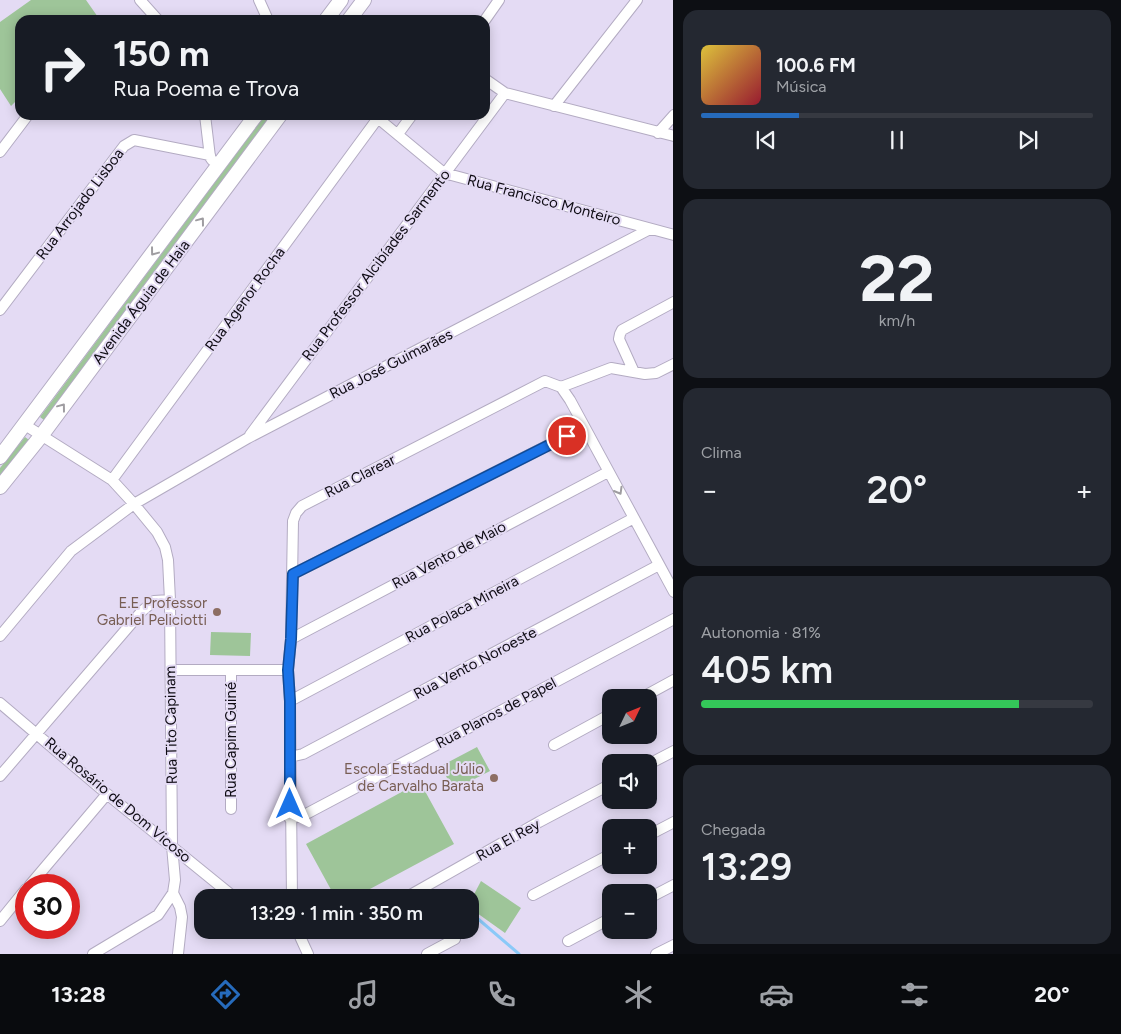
<!DOCTYPE html>
<html lang="pt">
<meta charset="utf-8">
<style>
:root{--surface:#171b24;--page:#242831;--text:#f1f3f6;--muted:#9ea1a6;--line:#363941;--accent:#266bbc}
body{margin:0;font-family:Figtree,sans-serif;background:var(--page);color:var(--text);height:100vh;display:flex;flex-direction:column;font-size:19px;white-space:nowrap}
*{box-sizing:border-box;margin:0}
p{font-size:16px;color:var(--muted)}
.icon{flex:none;width:28px;height:28px;fill:none;stroke:currentColor;stroke-width:2;stroke-linecap:round;stroke-linejoin:round}
.map{position:relative;flex:1;overflow:hidden}
.panel{display:flex;flex-direction:column;gap:10px;padding:10px;background:#0d0f14;width:448px}
.panel>*{flex:none}
.guide{position:absolute;left:15px;top:15px;width:475px;height:105px;border-radius:15px;box-shadow:0 2px 12px #0003;background:#171b24;color:var(--text);overflow:hidden}
.needle{width:32px;rotate:47deg}
.tools{position:absolute;left:602px;top:689px;display:grid;gap:10px}
.tools a{display:grid;place-items:center;width:55px;height:55px;border-radius:10px;background:var(--surface);box-shadow:0 2px 12px #0003;font-size:25px}
.speed{position:absolute;left:15px;top:874px;display:flex;gap:10px;font-size:25px;font-weight:700;text-align:center}
.speed>*{display:grid;place-content:center;width:65px;height:65px;border-radius:50%;background:var(--surface);box-shadow:0 2px 12px #0003;line-height:1}
.speed .limit{border:8px solid #d22;background:#fff;color:#111}
.pin{position:absolute;display:grid;place-items:center;width:42px;height:42px;color:#fff;margin:-21px;border:2px solid #fff;border-radius:50%;box-shadow:0 1px 5px #0007}
.me{position:absolute;width:55px;margin:-28px;rotate:0deg;stroke-linejoin:round;filter:drop-shadow(0 0 4px #0008)}
.turn{display:flex;align-items:center;gap:18px;height:105px;padding:0 15px;font-size:22px}
.turn .icon{width:65px;height:65px;stroke-width:2.5}
.turn b{display:block;font-size:35px;line-height:42px}
.big{font-size:38px;font-weight:600;line-height:1.1}
.panel .widget{flex:1;display:flex;flex-direction:column;justify-content:center;gap:8px;min-width:0;padding:0 18px;border-radius:15px;background:var(--page)}
.panel .dial{align-items:center;gap:0}
.dial b{font-size:65px;line-height:1}
.song{display:flex;align-items:center;gap:15px}
.cover{width:60px;height:60px;border-radius:8px;background:linear-gradient(135deg,hsl(50 70% 55%),hsl(350 70% 35%))}
.played{height:5px;border-radius:2px;background:linear-gradient(90deg,var(--accent) 25%,var(--line) 25%)}
.keys{display:flex;justify-content:space-around;direction:ltr}
.heat{display:flex;justify-content:space-between;align-items:center;font-size:28px;direction:ltr}
.charge{height:8px;border-radius:4px;background:linear-gradient(90deg,#34c759 81%,var(--line) 0)}
.trip{position:absolute;left:194px;top:889px;width:285px;height:50px;border-radius:15px;background:var(--surface);box-shadow:0 2px 12px #0003;font-weight:600;line-height:50px;text-align:center}
.tab-bar{display:flex;height:80px;justify-content:space-around;align-items:center;background:#090b0e;color:var(--muted)}
.tab-bar .icon{width:35px;height:35px}
.tab-bar .selected{color:var(--accent)}
.tab-bar b{font-size:22px;color:var(--text)}
main{display:flex;flex:1;min-height:0}
.map>svg:first-child{display:block}
</style>
<main>
<div class="map">
<svg width="674" height="954" viewBox="0 0 674 954">
<rect width="100%" height="100%" fill="#e4dbf4"/>
<path fill="#9ec599" d="M31,0H86L100,20H20V97L11,106L0,89V22Z
M265,115H271L44,420L40,417Z
M25,437L29,440L0,476V468Z
M211,632L251,633L250,656L210,655Z
M477,747L490,771L453,790L441,766Z
M420,782L454,844L355,897H335L306,844Z
M481,881L521,908L505,933L470,908V902Z"/>
<g fill="none" stroke-linecap="round" stroke-linejoin="round">
<path stroke="#8ac9f8" stroke-width="3" d="M470,912L519,954"/>
<defs>
<path id="street" d="M140,0L158,20
M259,0L268,20
M485,20L499,0
M485,79L505,93L674,136
M554,106L637,0
M205,115L210,157L212,160
M374,115L444,173L674,235
M658,133L674,115
M398,134L412,115
M0,152L28,115
M0,310L124,146L134,140L210,155
M634,372L619,339L620,334L622,330L674,302
M561,387L611,368L645,374L656,373L674,364
M25,425L112,480L134,504L157,532L165,547L168,560L170,600L172,846L175,880L173,893L180,907L182,917L178,954
M250,435L505,93
M112,480L378,118
M293,574L584,427
M0,636L71,551L134,504L248,438L650,229
M291,639L608,472
M171,670H288
M641,698L674,680
M290,701L634,518
M0,703L107,794L235,898
M554,745L611,714
M290,757L303,754L659,565
M649,764L674,751
M0,776L142,611L154,601L170,600
M231,809V670
M290,819L308,813L674,619
M649,835L674,822
M30,885L107,794
M533,895L611,854
M292,898L290,701L288,670L291,639L293,521L296,513L302,506L545,381L561,387L570,400L674,592
M405,898L539,822L611,784
M649,898L674,885
M0,921L26,889
M297,930L308,954
M568,941L611,918
M93,954L158,915L173,893
M427,954L455,939
M656,954L674,945"/>
<path id="secondary" d="M326,20L341,0
M349,20L364,0
M0,457L256,115
M0,487L41,436L280,115"/>
</defs>
<use href="#street" stroke="#b3abc2" stroke-width="12"/>
<use href="#secondary" stroke="#b3abc2" stroke-width="16"/>
<use href="#street" stroke="#fff" stroke-width="10"/>
<use href="#secondary" stroke="#fff" stroke-width="14"/>
</g>
<defs><path id="oneway-chevron" d="M-2-3.5L2.5 0L-2 3.5" fill="none" stroke-width="1.6" stroke-linecap="round" stroke-linejoin="round" transform="scale(1.25)"/></defs>
<g stroke="#9f9da1">
<use href="#oneway-chevron" transform="translate(201 221) rotate(-53)"/>
<use href="#oneway-chevron" transform="translate(154 252) rotate(127)"/>
<use href="#oneway-chevron" transform="translate(62 407) rotate(-53)"/>
<use href="#oneway-chevron" transform="translate(619 491) rotate(60)"/>
</g>
<g fill="none" stroke-linecap="round" stroke-linejoin="round">
<defs>
<path id="route" d="M290,804V701L288,670L291,639L293,574L567,436"/>
</defs>
<use href="#route" stroke="#114b97" stroke-width="12"/>
<use href="#route" stroke="#1a73e8" stroke-width="9"/>
</g>
<g fill="#8d6e63" stroke="#e4dbf4" stroke-width="2">
<circle cx="217" cy="612" r="5"/>
<circle cx="494" cy="778" r="5"/>
</g>
<g text-anchor="middle" stroke-width="4" stroke-linejoin="round" paint-order="stroke">
<g font-size="15" fill="#0e0b13" stroke="#e4dbf4">
<text transform="translate(544 200) rotate(15)" y="5">Rua Francisco Monteiro</text>
<text transform="translate(80 204) rotate(-53)" y="5">Rua Arrojado Lisboa</text>
<text transform="translate(376 265) rotate(-53)" y="5">Rua Professor Alcibíades Sarmento</text>
<text transform="translate(245 299) rotate(-54)" y="5">Rua Agenor Rocha</text>
<text transform="translate(141 302) rotate(-53)" y="5">Avenida Águia de Haia</text>
<text transform="translate(391 364) rotate(-27)" y="5">Rua José Guimarães</text>
<text transform="translate(360 476) rotate(-27)" y="5">Rua Clarear</text>
<text transform="translate(449 555) rotate(-28)" y="5">Rua Vento de Maio</text>
<text transform="translate(462 609) rotate(-28)" y="5">Rua Polaca Mineira</text>
<text transform="translate(475 663) rotate(-28)" y="5">Rua Vento Noroeste</text>
<text transform="translate(496 713) rotate(-28)" y="5">Rua Planos de Papel</text>
<text transform="translate(171 725) rotate(-91)" y="5">Rua Tito Capinam</text>
<text transform="translate(231 740) rotate(-90)" y="5">Rua Capim Guiné</text>
<text transform="translate(118 800) rotate(40)" y="5">Rua Rosário de Dom Vicoso</text>
<text transform="translate(508 840) rotate(-29)" y="5">Rua El Rey</text>
</g>
<g font-size="15" fill="#785e54" stroke="#e4dbf4" text-anchor="end">
<text x="207" y="608">E.E Professor<tspan x="207" dy="17">Gabriel Peliciotti</tspan></text>
<text x="484" y="774">Escola Estadual Júlio<tspan x="484" dy="17">de Carvalho Barata</tspan></text>
</g>
</g>
</svg>
<div class="tools">
<a><svg class="needle" viewBox="-14 -14 28 28"><path d="M0-13l5 13h-10z" fill="#e53935"/><path d="M0 13l5-13h-10z" fill="#9ea1a6"/></svg></a>
<a><svg class="icon" aria-label="sound" viewBox="0 0 24 24"><path d="M4 9h4l5-4v14l-5-4H4zM17 9q2 3 0 6"/></svg></a>
<a>+</a>
<a>−</a>
</div>
<div class="speed"><div class="limit">30</div></div>
<div class="pin" style="left:567px;top:436px;background:#d93025"><svg class="icon" aria-label="arrive" viewBox="0 0 24 24"><path d="M6 21V4h12l-3 4 3 4H6"/></svg></div>
<svg class="me" style="left:290px;top:804px" viewBox="-20 -20 40 40"><path d="M0-17L14 15 0 8-14 15z" fill="#1a73e8" stroke="#fff" stroke-width="4"/></svg>
<div class="trip">13:29 · 1 min · 350 m</div>
<div class="guide">
<div class="turn"><svg class="icon" aria-label="right" viewBox="0 0 24 24"><path d="M7 20v-9h11M14 6l5 5-5 5"/></svg><div><b>150 m</b>Rua Poema e Trova</div></div>
</div>
</div>
<section class="panel">
<div class="widget">
<div class="song"><i class="cover"></i><div><b>100.6 FM</b><p>Música</p></div></div>
<div class="played"></div>
<div class="keys"><svg class="icon" aria-label="previous" viewBox="0 0 24 24"><path d="M18 5L8 12l10 7zM5 5v14"/></svg><svg class="icon" aria-label="pause" viewBox="0 0 24 24"><path d="M8 5v14M16 5v14"/></svg><svg class="icon" aria-label="next" viewBox="0 0 24 24"><path d="M6 5l10 7-10 7zM19 5v14"/></svg></div>
</div>
<div class="widget dial"><b>22</b><p>km/h</p></div>
<div class="widget"><p>Clima</p>
<div class="heat"><a>−</a><b class="big">20°</b><a>+</a></div>
</div>
<div class="widget"><p>Autonomia · 81%</p><b class="big">405 km</b><div class="charge"></div></div>
<div class="widget"><p>Chegada</p><b class="big">13:29</b></div>
</section>
</main>
<nav class="tab-bar">
<b>13:28</b>
<svg class="icon selected" aria-label="directions" viewBox="0 0 24 24"><path d="M12 3l9 9-9 9-9-9zM9 14v-3h6M13 9l2 2-2 2"/></svg>
<svg class="icon" aria-label="music" viewBox="0 0 24 24"><path d="M9 18V5l10-2v13"/><circle cx="6" cy="18" r="3"/><circle cx="16" cy="16" r="3"/></svg>
<svg class="icon" aria-label="phone" viewBox="0 0 24 24"><path d="M5 4h4l2 5-3 2q2 4 5 5l2-3 5 2v4C11 20 4 13 5 4z"/></svg>
<svg class="icon" aria-label="climate" viewBox="0 0 24 24"><path d="M12 3v18M4 7l16 10M4 17L20 7"/></svg>
<svg class="icon" aria-label="car" viewBox="0 0 24 24"><path d="M5 17H2v-5l4-1 3-4h7l3 4 3 1v5h-3M9 17h6M6 11h13"/><circle cx="7" cy="17" r="2"/><circle cx="17" cy="17" r="2"/></svg>
<svg class="icon" aria-label="filters" viewBox="0 0 24 24"><path d="M4 7h16M4 17h16"/><circle cx="9" cy="7" r="2"/><circle cx="15" cy="17" r="2"/></svg>
<b>20°</b>
</nav>
